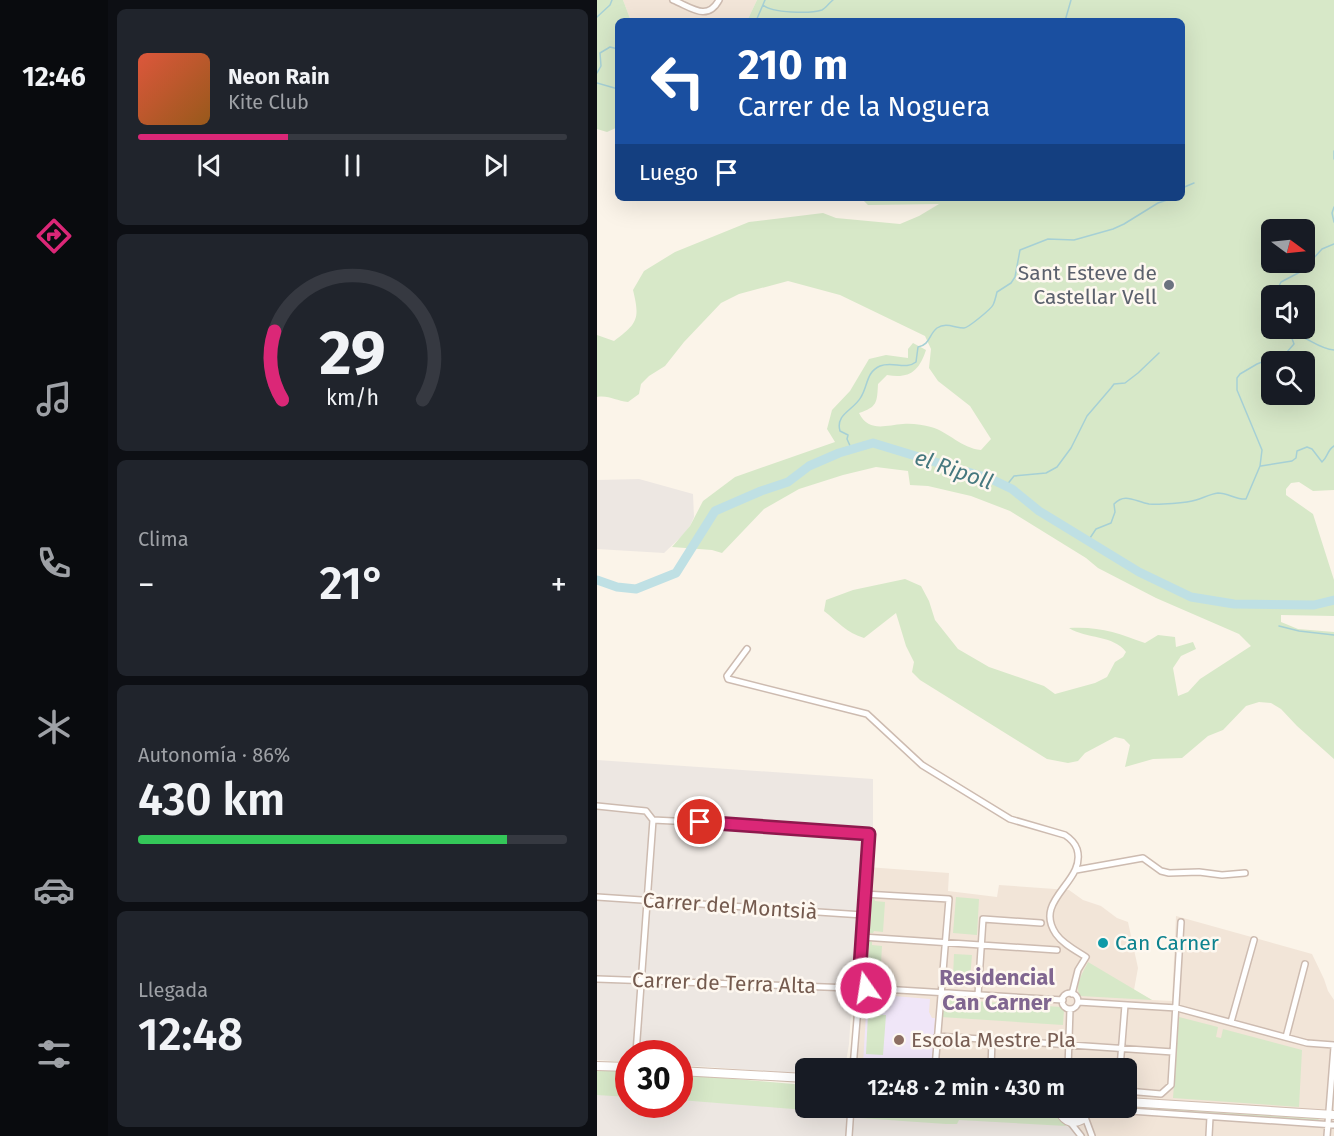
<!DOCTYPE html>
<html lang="es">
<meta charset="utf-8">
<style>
:root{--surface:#171b24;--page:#20242c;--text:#f1f3f6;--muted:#9ea1a6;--line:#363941;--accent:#db2777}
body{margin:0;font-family:"Fira Sans",sans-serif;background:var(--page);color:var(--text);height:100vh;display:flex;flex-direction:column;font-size:22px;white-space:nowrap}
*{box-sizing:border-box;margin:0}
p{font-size:20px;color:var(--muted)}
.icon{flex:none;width:33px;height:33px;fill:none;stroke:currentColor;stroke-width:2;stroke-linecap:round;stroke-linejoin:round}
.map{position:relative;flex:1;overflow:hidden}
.drawer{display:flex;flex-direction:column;gap:9px;padding:9px;background:#0d0f14;width:489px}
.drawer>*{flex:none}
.top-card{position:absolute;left:18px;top:18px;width:570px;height:183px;border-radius:9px;box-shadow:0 6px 24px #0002;background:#1a4fa0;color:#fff;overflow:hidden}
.needle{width:39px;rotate:105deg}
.controls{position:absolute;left:664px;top:219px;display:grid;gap:12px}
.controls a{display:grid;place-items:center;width:54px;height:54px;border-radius:9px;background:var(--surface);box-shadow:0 6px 24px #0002;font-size:30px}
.speed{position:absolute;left:18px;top:1040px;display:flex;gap:12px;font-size:30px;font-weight:700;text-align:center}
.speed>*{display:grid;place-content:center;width:78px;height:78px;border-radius:50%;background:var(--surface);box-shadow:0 6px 24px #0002;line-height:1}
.speed .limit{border:9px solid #d22;background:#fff;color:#111}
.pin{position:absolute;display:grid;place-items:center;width:51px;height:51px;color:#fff;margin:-26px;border:3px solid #fff;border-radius:50%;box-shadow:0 2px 6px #0007}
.me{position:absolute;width:66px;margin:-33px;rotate:347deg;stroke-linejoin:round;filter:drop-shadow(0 0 4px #0008)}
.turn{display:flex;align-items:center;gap:21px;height:126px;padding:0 24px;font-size:27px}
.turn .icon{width:78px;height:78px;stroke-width:2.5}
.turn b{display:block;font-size:42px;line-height:51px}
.then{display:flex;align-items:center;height:57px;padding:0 24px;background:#0003;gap:12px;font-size:22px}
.big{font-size:45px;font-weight:600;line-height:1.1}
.drawer .widget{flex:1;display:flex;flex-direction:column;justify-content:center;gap:9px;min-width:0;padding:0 21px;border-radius:9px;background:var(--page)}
.drawer .dial{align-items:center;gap:0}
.dial svg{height:156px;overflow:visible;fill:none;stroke:var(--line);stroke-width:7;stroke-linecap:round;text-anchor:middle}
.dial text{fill:var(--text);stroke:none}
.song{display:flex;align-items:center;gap:18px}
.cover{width:72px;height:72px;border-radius:9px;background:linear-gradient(135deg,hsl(10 70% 55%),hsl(30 70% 35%))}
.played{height:6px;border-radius:3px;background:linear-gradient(90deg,var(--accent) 35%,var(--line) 35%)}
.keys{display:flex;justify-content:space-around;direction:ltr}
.heat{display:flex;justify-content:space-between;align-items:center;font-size:33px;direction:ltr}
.charge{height:9px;border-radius:4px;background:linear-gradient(90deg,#34c759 86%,var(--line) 0)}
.trip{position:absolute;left:198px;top:1058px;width:342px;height:60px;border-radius:9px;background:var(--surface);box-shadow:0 6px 24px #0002;font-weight:600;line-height:60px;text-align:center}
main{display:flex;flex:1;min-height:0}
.menu{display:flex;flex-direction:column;width:108px;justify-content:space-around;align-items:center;background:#090b0e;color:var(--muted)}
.menu .icon{width:42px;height:42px}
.menu .on{color:var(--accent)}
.menu b{font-size:27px;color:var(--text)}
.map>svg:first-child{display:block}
</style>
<main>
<nav class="menu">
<b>12:46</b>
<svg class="icon on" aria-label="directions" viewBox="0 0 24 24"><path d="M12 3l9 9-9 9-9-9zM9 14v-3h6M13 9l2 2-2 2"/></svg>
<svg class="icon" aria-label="music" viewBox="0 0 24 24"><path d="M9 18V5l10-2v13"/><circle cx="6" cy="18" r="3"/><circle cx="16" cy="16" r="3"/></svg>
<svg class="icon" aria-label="phone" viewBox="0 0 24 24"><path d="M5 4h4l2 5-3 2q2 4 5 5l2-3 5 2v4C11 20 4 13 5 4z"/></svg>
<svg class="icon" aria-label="climate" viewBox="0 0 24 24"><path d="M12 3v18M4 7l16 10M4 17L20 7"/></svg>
<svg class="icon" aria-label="car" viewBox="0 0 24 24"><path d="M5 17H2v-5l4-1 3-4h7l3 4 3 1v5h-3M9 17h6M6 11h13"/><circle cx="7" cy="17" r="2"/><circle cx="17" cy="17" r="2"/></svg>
<svg class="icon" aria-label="filters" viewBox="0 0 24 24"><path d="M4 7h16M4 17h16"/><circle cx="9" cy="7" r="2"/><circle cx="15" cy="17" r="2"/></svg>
</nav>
<section class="drawer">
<div class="widget">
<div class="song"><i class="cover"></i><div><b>Neon Rain</b><p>Kite Club</p></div></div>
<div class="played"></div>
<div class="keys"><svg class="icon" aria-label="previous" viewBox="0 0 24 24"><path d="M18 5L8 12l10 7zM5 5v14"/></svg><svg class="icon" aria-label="pause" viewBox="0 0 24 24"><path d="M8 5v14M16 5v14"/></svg><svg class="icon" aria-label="next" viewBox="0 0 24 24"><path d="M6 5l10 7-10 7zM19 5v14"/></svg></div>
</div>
<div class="widget dial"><svg viewBox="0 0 100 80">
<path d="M14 69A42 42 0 1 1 86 69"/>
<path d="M14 69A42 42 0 0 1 10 34" stroke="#db2777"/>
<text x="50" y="56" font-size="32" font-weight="700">29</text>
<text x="50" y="72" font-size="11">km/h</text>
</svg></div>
<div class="widget"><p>Clima</p>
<div class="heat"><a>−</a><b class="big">21°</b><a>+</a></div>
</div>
<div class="widget"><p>Autonomía · 86%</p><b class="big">430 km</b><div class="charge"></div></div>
<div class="widget"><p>Llegada</p><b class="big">12:48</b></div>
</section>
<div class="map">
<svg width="737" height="1136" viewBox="0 0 737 1136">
<rect width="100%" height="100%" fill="#fbf4e9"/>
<path fill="#f2e5d8" d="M26,0H160L150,21H34Z
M270,867L352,873L351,891L400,897L402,885L472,890L486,900L504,906L520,918L531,922L541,968L537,990L555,1000L575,1001L579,916L715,954L727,979L731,991L737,1000V1136H476L442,1107H530V1068H256Z"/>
<path fill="#ede7e2" d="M42,479L96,494L97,517L93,526L87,534L67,553L0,549V480Z
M0,760L276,779V828H266L252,1044L248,1068H208V1074L83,1065L82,1053H32L31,1062L0,1060Z
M0,1073L31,1075L32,1104H82L83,1078L208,1107H451L460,1113L481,1136H0Z"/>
<path fill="#f0e6f8" d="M272,994L333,999L332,1012L335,1018H338L335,1068L268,1067L266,1064L270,997Z"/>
<path fill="#d7e8c8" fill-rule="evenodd" d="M0,0H26L34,21H21V127L10,132L0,129Z
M160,0H737V490L716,491L702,482L694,483L689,489V495L716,514L737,580V616L684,615V622L701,629L737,632V759L700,726L684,709L674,703L662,702L649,706L626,730L611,736L585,758L556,759L528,767L533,745L527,739L518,737L488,753L481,761L471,763L450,759L323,680L315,672L317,662L309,646L299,613L267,638C250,633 241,622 227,611L229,600L256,590L308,579L324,586L332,601L338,620L361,649L392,667L447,686L458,694L498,683L510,677L518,662L526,657L529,652C517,635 489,639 472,628C502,626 521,633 548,643L561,635L578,637L579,647L596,642L599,649L584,656L576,668L581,696L591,692L603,679L654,646L642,634L559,598L501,568L489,558L413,511L374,496L331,486L313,485L311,471L279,467L246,475L202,489L167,509L125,553L115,550L75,547L93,526L106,501L138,477L238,442L230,429L235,410L253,391L272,359L289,355L311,358V349L316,343L329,350C322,371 313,379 290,375L281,384C280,403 280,407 262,413C272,433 289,425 306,424C315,423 326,425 334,427C352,432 364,448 384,450L394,439L373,406L341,381L332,368L334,349L328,336L243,295L191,281L142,294L124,303L87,342L68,366L52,376L44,384L42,394L31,402C19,401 12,395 0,397V335L17,341C41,323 43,319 36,290L47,271L78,252L152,222L226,213L239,218L303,224L322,216L342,204L271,205L264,198H585V21H150ZM675,230H708V262H675ZM675,296H708V328H675ZM675,362H708V394H675Z
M359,897L382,899L380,935L356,933Z
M273,898H277L278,901L288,902L286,932L277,931L276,933H272Z
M272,941L275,942V945L285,946L283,980L270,979Z
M357,954L375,955L373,978L356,977Z
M491,962L555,1000L483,996C477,984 486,973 491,962Z
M347,999L464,1007L467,1010L466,1025L344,1017Z
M271,1014L289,1015L286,1055L269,1054Z
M582,1017L621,1027L619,1037L624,1038L626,1029L705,1050L702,1107L576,1098Z
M0,1069L31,1071V1097L0,1095Z
M82,1074L208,1085V1107H246L247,1111L245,1113L83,1100Z
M530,1106L722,1118L721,1121L514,1107Z
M261,1107H442L454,1111L469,1126L362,1120L360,1124H349L263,1118L260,1117Z"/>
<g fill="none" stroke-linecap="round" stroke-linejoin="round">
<path stroke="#a6d0d5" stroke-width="1.5" d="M166,5C175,13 213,14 225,10C229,8 232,3 236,0
M0,17L13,5L15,0
M159,21L168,0
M468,21L474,0
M0,73L4,66L3,53L13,47L21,49
M0,83L21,89
M737,151V159
M585,188L597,183
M737,207L735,213L737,222
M684,296L682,286L684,282L705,271L725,249L737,244
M675,310L666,318L670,323L675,327
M694,333C710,336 721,349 737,350
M254,448L250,439L251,435L243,431C238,414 257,410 264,397C271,386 269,372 283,366C295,361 309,370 319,362L321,347C333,345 332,334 340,328C349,322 358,328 367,328C371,328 394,309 396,305C398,301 399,296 400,292L414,283L418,277L423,250L451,239L477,240L516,229L527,224L561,203L576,198
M664,466L695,461L699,458L700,451L710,447L715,449L725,462C731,457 730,450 737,446
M409,486L417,476L449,473L460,467L474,448L490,416L514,388L517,384L528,383L541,373L562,353
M491,541L499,529L514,523L518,512L517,504C528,492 539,502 552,504C561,505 590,503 599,500C606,498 613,494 621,493C631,493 640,500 649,499L663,466L665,450L640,390V378L643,374L660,364L690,352L697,344L693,333L682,328
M682,626L702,631L737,635"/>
<path stroke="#bfe0e4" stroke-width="9" d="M0,580L20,587L39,589L79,573L118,511L164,491L191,482L212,466L242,453L276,443L394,479L415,489L442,511L542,572L594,597L637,604L717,605L737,600"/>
<defs>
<path id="street" d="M76,0C94,7 110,22 122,0
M150,649L130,676L131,679L270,714L325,765L413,819L468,835C474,839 478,843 480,849C490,882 435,899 459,934C466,944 478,950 489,957L481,970L475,994
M0,806L49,811L56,820
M56,820L198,827L271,834L262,981
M479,870L546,858L564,871L572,873L602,872L625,875L648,873
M267,894L352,899L338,1068
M0,897L266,915
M265,937L460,950
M0,979L255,988
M269,988L466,1000
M465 1001a8 8 0 1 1 16 0a8 8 0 1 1-16 0Z
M381,995L386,919L444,923
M481,1002L580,1008L710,1043L737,1045
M634,1022L657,940
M340,1036L576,1052
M689,1037L708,964
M39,1053L56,820
M256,1068L262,995
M394,1068L395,1040
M471,1068L473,1009
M523,1068L528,1005
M530,1091L564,1094L574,1085L584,922
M490,1113L504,1109L737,1125
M488,1117L495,1136
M473,1122L484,1136
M252,1136L254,1107
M612,1136L613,1117
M730,1136L737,1047"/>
<path id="secondary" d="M0,1066L32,1067
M82,1071L208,1078
M530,1102L737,1115
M462,1107C464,1120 474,1126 486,1119L490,1107"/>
</defs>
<use href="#street" stroke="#cdbbb0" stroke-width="8"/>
<use href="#secondary" stroke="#d1bdb0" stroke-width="10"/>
<use href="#street" stroke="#fff" stroke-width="5"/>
<use href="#secondary" stroke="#fff" stroke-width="8"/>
</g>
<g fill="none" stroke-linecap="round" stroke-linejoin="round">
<defs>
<path id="route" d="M103,822L272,834L262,981L266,982L269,988"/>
</defs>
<use href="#route" stroke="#8e194d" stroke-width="15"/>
<use href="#route" stroke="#db2777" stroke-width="10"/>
</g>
<circle fill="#6b7280" stroke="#fef8f0" stroke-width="2" cx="572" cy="285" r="6"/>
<circle fill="#0f9aa8" stroke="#fef8f0" stroke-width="2" cx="506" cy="943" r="6"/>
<circle fill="#8d6e63" stroke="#fef8f0" stroke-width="2" cx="302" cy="1040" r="6"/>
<g text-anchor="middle" stroke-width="5" stroke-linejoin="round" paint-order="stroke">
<g font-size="21" fill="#5b616d" stroke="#fef8f0" text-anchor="end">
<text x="560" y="280">Sant Esteve de<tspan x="560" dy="24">Castellar Vell</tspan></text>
</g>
<g font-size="21" fill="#745a4e" stroke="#fef8f0">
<text transform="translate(133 906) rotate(4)" y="7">Carrer del Montsià</text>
<text transform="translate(127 983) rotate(2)" y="7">Carrer de Terra Alta</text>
</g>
<g font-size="21" fill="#0d838f" stroke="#fef8f0" text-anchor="start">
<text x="518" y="950">Can Carner</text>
</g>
<g font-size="21" fill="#785e54" stroke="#fef8f0" text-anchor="start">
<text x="314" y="1047">Escola Mestre Pla</text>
</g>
<g font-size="22" font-style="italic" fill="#46787f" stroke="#fef8f0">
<text transform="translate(357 469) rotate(19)" y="8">el Ripoll</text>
</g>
<g font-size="22" font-weight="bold" fill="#806690" stroke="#fef8f0">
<text x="400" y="985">Residencial<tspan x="400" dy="25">Can Carner</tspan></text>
</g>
</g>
</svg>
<div class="controls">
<a><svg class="needle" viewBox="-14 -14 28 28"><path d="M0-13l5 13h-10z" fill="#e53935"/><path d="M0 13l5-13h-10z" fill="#9ea1a6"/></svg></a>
<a><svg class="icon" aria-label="sound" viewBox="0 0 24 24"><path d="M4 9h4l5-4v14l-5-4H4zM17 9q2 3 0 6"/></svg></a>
<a><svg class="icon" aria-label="search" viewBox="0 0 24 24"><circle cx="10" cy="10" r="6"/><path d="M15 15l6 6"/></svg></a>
</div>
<div class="speed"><div class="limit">30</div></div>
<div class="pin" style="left:103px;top:822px;background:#d93025"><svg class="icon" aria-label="arrive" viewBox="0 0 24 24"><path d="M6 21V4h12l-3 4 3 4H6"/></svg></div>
<svg class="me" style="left:269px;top:988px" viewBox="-20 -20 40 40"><circle r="17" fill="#db2777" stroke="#fff" stroke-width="3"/><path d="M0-11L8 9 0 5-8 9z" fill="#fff"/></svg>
<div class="trip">12:48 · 2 min · 430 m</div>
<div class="top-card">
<div class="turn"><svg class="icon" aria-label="left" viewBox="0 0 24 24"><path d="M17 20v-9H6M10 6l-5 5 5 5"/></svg><div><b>210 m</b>Carrer de la Noguera</div></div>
<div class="then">Luego<svg class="icon" aria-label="arrive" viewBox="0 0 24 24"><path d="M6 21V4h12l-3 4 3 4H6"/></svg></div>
</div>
</div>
</main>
